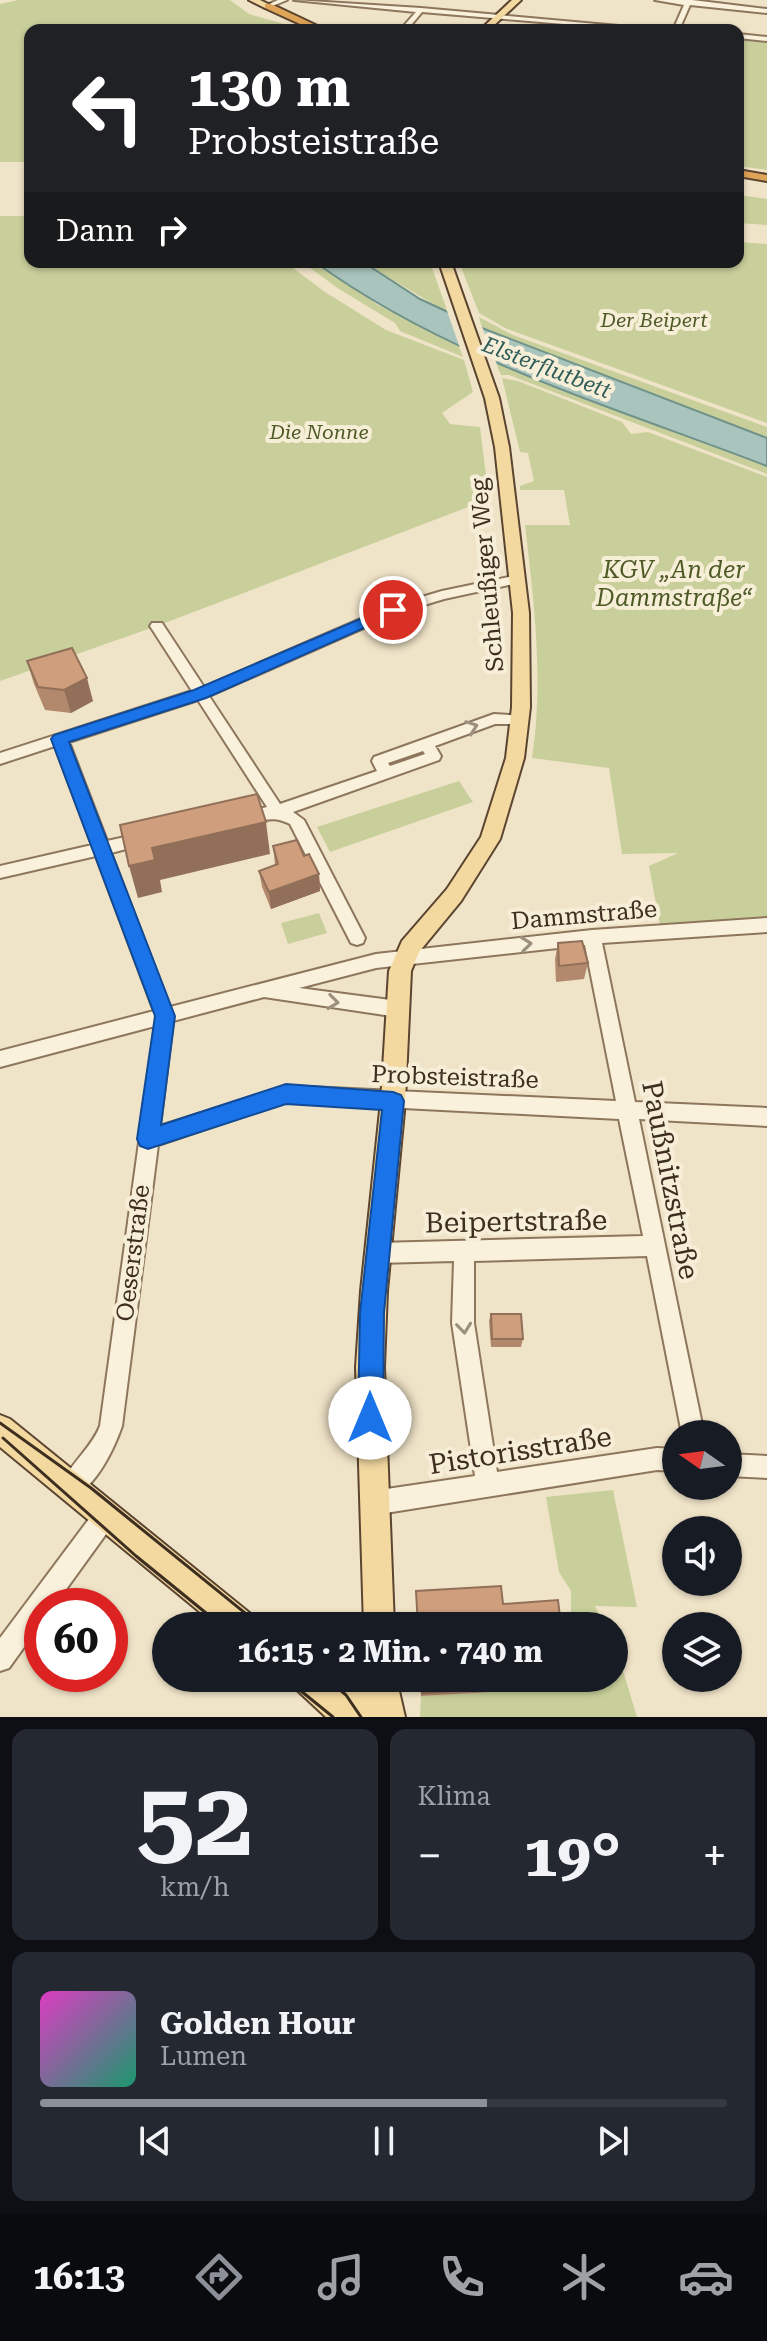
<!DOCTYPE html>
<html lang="de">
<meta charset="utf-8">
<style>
:root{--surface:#171b24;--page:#242831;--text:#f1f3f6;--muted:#9ea1a6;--line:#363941;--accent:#8c9099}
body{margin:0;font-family:"Roboto Serif",serif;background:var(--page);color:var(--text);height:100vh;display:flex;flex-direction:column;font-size:30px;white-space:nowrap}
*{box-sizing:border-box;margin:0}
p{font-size:26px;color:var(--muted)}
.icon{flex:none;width:44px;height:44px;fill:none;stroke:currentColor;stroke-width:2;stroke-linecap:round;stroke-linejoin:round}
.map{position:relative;height:1717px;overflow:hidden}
.sheet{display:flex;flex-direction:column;gap:12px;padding:12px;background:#0d0f14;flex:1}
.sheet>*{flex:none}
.guide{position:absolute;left:24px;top:24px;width:720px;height:244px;border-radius:16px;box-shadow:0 2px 6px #0004;background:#202124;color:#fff;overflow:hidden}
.needle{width:52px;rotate:284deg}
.controls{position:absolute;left:662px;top:1420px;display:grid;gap:16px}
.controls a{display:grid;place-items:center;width:80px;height:80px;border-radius:50%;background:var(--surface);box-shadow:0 2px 6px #0004;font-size:40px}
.speed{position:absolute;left:24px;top:1588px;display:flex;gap:16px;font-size:40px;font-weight:700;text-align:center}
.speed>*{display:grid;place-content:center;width:104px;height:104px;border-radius:50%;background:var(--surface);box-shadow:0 2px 6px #0004;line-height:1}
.speed .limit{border:12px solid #d22;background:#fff;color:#111}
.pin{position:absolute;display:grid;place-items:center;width:68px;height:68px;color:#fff;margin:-34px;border:4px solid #fff;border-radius:50%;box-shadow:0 2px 8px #0007}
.me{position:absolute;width:88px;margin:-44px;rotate:0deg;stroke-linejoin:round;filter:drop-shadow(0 0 6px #0008)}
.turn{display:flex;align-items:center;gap:28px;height:168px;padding:0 32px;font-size:36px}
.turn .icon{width:104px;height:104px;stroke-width:2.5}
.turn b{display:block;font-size:56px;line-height:68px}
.then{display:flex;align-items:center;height:76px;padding:0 32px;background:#0003;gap:16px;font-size:30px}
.big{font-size:60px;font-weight:700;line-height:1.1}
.sheet .tile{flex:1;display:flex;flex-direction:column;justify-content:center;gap:12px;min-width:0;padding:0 28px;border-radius:16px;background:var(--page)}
.sheet .dial{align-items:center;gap:0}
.dial b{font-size:104px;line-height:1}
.song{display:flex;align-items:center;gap:24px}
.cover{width:96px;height:96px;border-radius:12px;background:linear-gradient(135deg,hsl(310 70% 55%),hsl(160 70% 35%))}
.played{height:8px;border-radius:4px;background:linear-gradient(90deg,var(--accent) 65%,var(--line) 65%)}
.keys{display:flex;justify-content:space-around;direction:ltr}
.heat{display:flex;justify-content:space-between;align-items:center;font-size:44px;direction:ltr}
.sheet .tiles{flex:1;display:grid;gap:12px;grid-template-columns:1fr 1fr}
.tile:last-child{grid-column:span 2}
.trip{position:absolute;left:152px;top:1612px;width:476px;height:80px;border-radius:40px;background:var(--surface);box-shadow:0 2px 6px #0004;font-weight:700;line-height:80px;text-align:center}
.tabs{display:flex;height:128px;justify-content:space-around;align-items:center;background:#090b0e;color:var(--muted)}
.tabs .icon{width:56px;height:56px}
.tabs .on{color:var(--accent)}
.tabs b{font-size:36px;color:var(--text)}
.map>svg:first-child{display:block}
</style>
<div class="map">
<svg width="767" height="1717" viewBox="0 0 767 1717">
<rect width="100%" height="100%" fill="#f0e4c8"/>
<path fill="#c9cf9b" d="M18,0H230L249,14L305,30H30V162H0V4Z
M738,39L767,41V170L738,166Z
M738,195L767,199V225L738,223Z
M30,202V262H285L325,292L386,330L464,360L473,392L442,413L450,424L480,427L489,499L157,626L0,681V216H26Z
M738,242L767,244V423L507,329L479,313L459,262H738Z
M302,262H315L378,305L459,346L463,357L400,331L395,323L339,289Z
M363,262H430L448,313Z
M479,317L513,335L767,427V438L482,328Z
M495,362L767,466V474L509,375H501Z
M502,378L518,381L622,422L631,434L648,432L767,477V917L660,925L649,866L678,853L622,854L609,768L532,758C544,680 534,603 525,525H570L564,490H520V486L534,481L528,453L520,452Z
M459,781L473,802L330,852L317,827Z
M319,913L327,933L288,944L281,923Z
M613,1490L637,1607L595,1606L605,1626H571V1591L559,1572L546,1497Z
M614,1641L637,1717H420L421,1696L562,1688V1678H614Z"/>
<path fill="#a9c4bc" stroke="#6f938a" stroke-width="2" d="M315,262H363L420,299L482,328L767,438V466C614,407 448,359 315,262Z"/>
<path fill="#f0e4c8" d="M446,308L481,324L498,367L461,351Z"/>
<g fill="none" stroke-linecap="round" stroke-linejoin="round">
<defs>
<path id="minor" d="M278,0H287L270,7L265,6Z
M294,0L421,8L663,30H635L422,12L407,30H400L416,12Z
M655,0H692L767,9V13L690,5L679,30H673L684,5Z
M738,34L767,37V41L738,38Z
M518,575L523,576V582L444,599L398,613L209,696L280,804L377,771L372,761L374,757L494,714L525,716L527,720L525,724H495L435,746L441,756L439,760L293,812L304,820L365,938L363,943L357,945L351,943L290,824C266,812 260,827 239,822L236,818L239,814L267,807L198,700L69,742L107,841L143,833L151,839L149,843L111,853L170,1007L376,954L592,930L767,918V932L602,943L635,1102L767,1108V1126L639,1119L704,1434H682L647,1256L474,1261V1323L497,1472L657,1448L676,1449V1471L657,1470L373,1515L365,1511L361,1503L365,1495L373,1491L475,1476L452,1323L454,1261L378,1263L371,1260L368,1253L371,1246L378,1243L643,1236L619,1119L286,1102L158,1145L122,1426C114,1449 96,1487 72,1497L64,1494L61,1486C70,1463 91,1449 100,1426L155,1026L0,1067V1051L154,1011L96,856L0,878V866L92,845L55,746L0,764V753L192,691L150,626L152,623H162L204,687L388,607L442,591ZM423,751L425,754L390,766L388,763ZM585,945L616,1101L286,1086L160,1126L173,1021L264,997L398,1017L404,1014L407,1009L404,1004L398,1001L299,988L376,968Z
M728,1454L767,1456V1478L728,1476Z
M106,1503L114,1507L118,1515L114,1523L54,1606H42V1622L9,1668L0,1671V1638L98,1507Z"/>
<path id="major" d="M249,0H260L272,6L265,8Z
M512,0H521L489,30H480Z
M439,262H451L499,398L509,447L529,613L530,707L524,758L500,839L461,901L419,952L411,971L405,1101L387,1291L384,1367L394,1626H364L356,1367L361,1291L381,1101L389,971L402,941L447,889L481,837L506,758L512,707L513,613L495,447L485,398Z
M0,1415L10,1419L252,1615L256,1626H217L0,1447Z
M291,1678H330L340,1687L355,1678H396L405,1717H326L296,1689Z"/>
<path id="highway" d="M265,4H271L326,30H313L265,8Z
M738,170L767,175V181L738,176Z"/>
</defs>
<use href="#minor" stroke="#8d765c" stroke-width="4"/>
<use href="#major" stroke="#5b4430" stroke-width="4"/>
<use href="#highway" stroke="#5b4430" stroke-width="4"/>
<use href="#minor" fill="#faf1dc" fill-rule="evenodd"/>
<use href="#major" fill="#f3d9a0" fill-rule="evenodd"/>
<use href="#highway" fill="#e0a458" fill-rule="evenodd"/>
<path stroke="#3d2e20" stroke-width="3" d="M0,1423L91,1488L261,1626
M3,1438L136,1556L222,1626
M285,1678L333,1717
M326,1678L346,1695L361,1717"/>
</g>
<path fill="#b2896c" d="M27,661L93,701L71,713L45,710L34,684Z
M273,846L304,856L319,874L320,891L271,909L262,887L259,871L275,865Z
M558,943L588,963L584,979L556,982L555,959Z
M491,1314L523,1339L521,1347H491L489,1321Z
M420,1678H567L568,1684L563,1688L421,1696Z"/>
<path fill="#916f58" d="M87,678L93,701L71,713L64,690Z
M266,822L270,854L160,880L162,892L138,898L129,866L152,848Z
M319,874L320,891L271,909L269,892Z"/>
<path fill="#cf9f7d" stroke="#916f58" stroke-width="2" d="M72,648L87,678L64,690L38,687L27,661Z
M257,794L266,822L152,848L155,860L129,866L120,825Z
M297,840L304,856L309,854L319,874L269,892L259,871L278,864L273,846Z
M582,941L588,963L559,966L558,943Z
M491,1314H521L523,1339H492Z
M501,1586L503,1604L558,1600L561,1626H418L416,1591Z
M421,1678H567L568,1684L422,1693Z"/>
<defs><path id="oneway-chevron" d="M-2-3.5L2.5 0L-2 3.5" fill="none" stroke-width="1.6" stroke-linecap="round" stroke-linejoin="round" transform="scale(2)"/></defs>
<g stroke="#9c907e">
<use href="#oneway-chevron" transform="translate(472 727) rotate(-20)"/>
<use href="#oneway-chevron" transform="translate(526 944) rotate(-6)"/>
<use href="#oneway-chevron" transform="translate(333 1002) rotate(7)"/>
<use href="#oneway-chevron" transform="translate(464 1328) rotate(84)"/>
</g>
<path fill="#1a73e8" stroke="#114b97" stroke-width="2" d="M393,605L401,610L398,613L206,698L69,742L175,1016L161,1125L286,1084L393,1092L401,1095L404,1101L384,1313L383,1418L379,1427L370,1431L361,1427L358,1418L360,1313L382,1110L286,1104L148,1149L140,1146L137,1139L155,1016L51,739L54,735L194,690Z"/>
<g text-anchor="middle" stroke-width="8" stroke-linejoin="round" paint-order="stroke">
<g font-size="20" font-style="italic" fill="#4d5a26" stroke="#f7eed8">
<text x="654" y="327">Der Beipert</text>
<text x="319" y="439">Die Nonne</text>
</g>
<g font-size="22" font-style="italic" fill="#2f5d5a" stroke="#f7eed8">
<text transform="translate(547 367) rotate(21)" y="8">Elsterflutbett</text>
</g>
<g font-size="24" font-style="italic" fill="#4d5a26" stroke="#f7eed8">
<text x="674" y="578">KGV „An der<tspan x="674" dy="28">Dammstraße“</tspan></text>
</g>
<g font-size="24" fill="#3d2e20" stroke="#f7eed8">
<text transform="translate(487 575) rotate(-95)" y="8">Schleußiger Weg</text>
<text transform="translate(584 915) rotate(-5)" y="8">Dammstraße</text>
<text transform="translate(455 1077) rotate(2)" y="8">Probsteistraße</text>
<text transform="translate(133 1253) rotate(-83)" y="8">Oeserstraße</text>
</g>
<g font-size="28" fill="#3d2e20" stroke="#f7eed8">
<text transform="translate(671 1180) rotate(79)" y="10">Paußnitzstraße</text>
<text transform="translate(516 1221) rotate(-1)" y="10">Beipertstraße</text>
<text transform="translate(520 1450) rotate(-9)" y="10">Pistorisstraße</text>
</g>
</g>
</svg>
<div class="controls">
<a><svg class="needle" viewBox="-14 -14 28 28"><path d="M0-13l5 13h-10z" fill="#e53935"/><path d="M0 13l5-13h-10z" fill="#9ea1a6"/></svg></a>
<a><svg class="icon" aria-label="sound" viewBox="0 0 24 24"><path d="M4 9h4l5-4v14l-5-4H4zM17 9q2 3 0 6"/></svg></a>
<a><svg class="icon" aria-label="layers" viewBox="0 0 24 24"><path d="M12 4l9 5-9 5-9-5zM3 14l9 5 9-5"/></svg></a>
</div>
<div class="speed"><div class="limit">60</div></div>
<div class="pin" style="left:393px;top:610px;background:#d93025"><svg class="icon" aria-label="arrive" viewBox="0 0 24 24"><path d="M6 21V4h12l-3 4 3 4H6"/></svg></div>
<svg class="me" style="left:370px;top:1418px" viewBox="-20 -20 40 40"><circle r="19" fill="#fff"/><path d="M0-13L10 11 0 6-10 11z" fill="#1a73e8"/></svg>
<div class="trip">16:15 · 2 Min. · 740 m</div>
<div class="guide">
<div class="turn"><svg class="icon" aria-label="left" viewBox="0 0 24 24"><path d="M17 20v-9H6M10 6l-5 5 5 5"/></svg><div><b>130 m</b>Probsteistraße</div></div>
<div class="then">Dann<svg class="icon" aria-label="right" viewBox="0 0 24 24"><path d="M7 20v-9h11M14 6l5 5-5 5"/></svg></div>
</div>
</div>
<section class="sheet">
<div class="tiles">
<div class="tile dial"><b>52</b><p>km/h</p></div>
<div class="tile"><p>Klima</p>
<div class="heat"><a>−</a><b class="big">19°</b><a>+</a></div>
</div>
<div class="tile">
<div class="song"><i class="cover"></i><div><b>Golden Hour</b><p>Lumen</p></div></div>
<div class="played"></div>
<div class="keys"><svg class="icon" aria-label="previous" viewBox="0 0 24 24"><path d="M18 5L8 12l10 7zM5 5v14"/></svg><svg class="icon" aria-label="pause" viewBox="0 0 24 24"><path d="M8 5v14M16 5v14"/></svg><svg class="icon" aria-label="next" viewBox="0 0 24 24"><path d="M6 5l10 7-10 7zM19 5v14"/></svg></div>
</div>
</div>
</section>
<nav class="tabs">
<b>16:13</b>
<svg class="icon on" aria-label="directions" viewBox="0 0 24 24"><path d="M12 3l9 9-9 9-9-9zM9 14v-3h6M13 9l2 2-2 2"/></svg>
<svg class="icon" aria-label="music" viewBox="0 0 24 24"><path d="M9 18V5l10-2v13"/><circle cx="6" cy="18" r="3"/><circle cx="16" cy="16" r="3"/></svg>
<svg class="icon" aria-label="phone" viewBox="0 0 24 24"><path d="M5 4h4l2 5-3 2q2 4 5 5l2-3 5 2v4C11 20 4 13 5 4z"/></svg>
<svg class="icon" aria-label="climate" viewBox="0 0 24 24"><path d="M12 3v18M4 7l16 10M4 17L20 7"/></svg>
<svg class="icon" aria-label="car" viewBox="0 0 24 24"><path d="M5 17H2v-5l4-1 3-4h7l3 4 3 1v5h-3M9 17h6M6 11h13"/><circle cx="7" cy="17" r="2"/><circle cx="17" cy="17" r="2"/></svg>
</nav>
